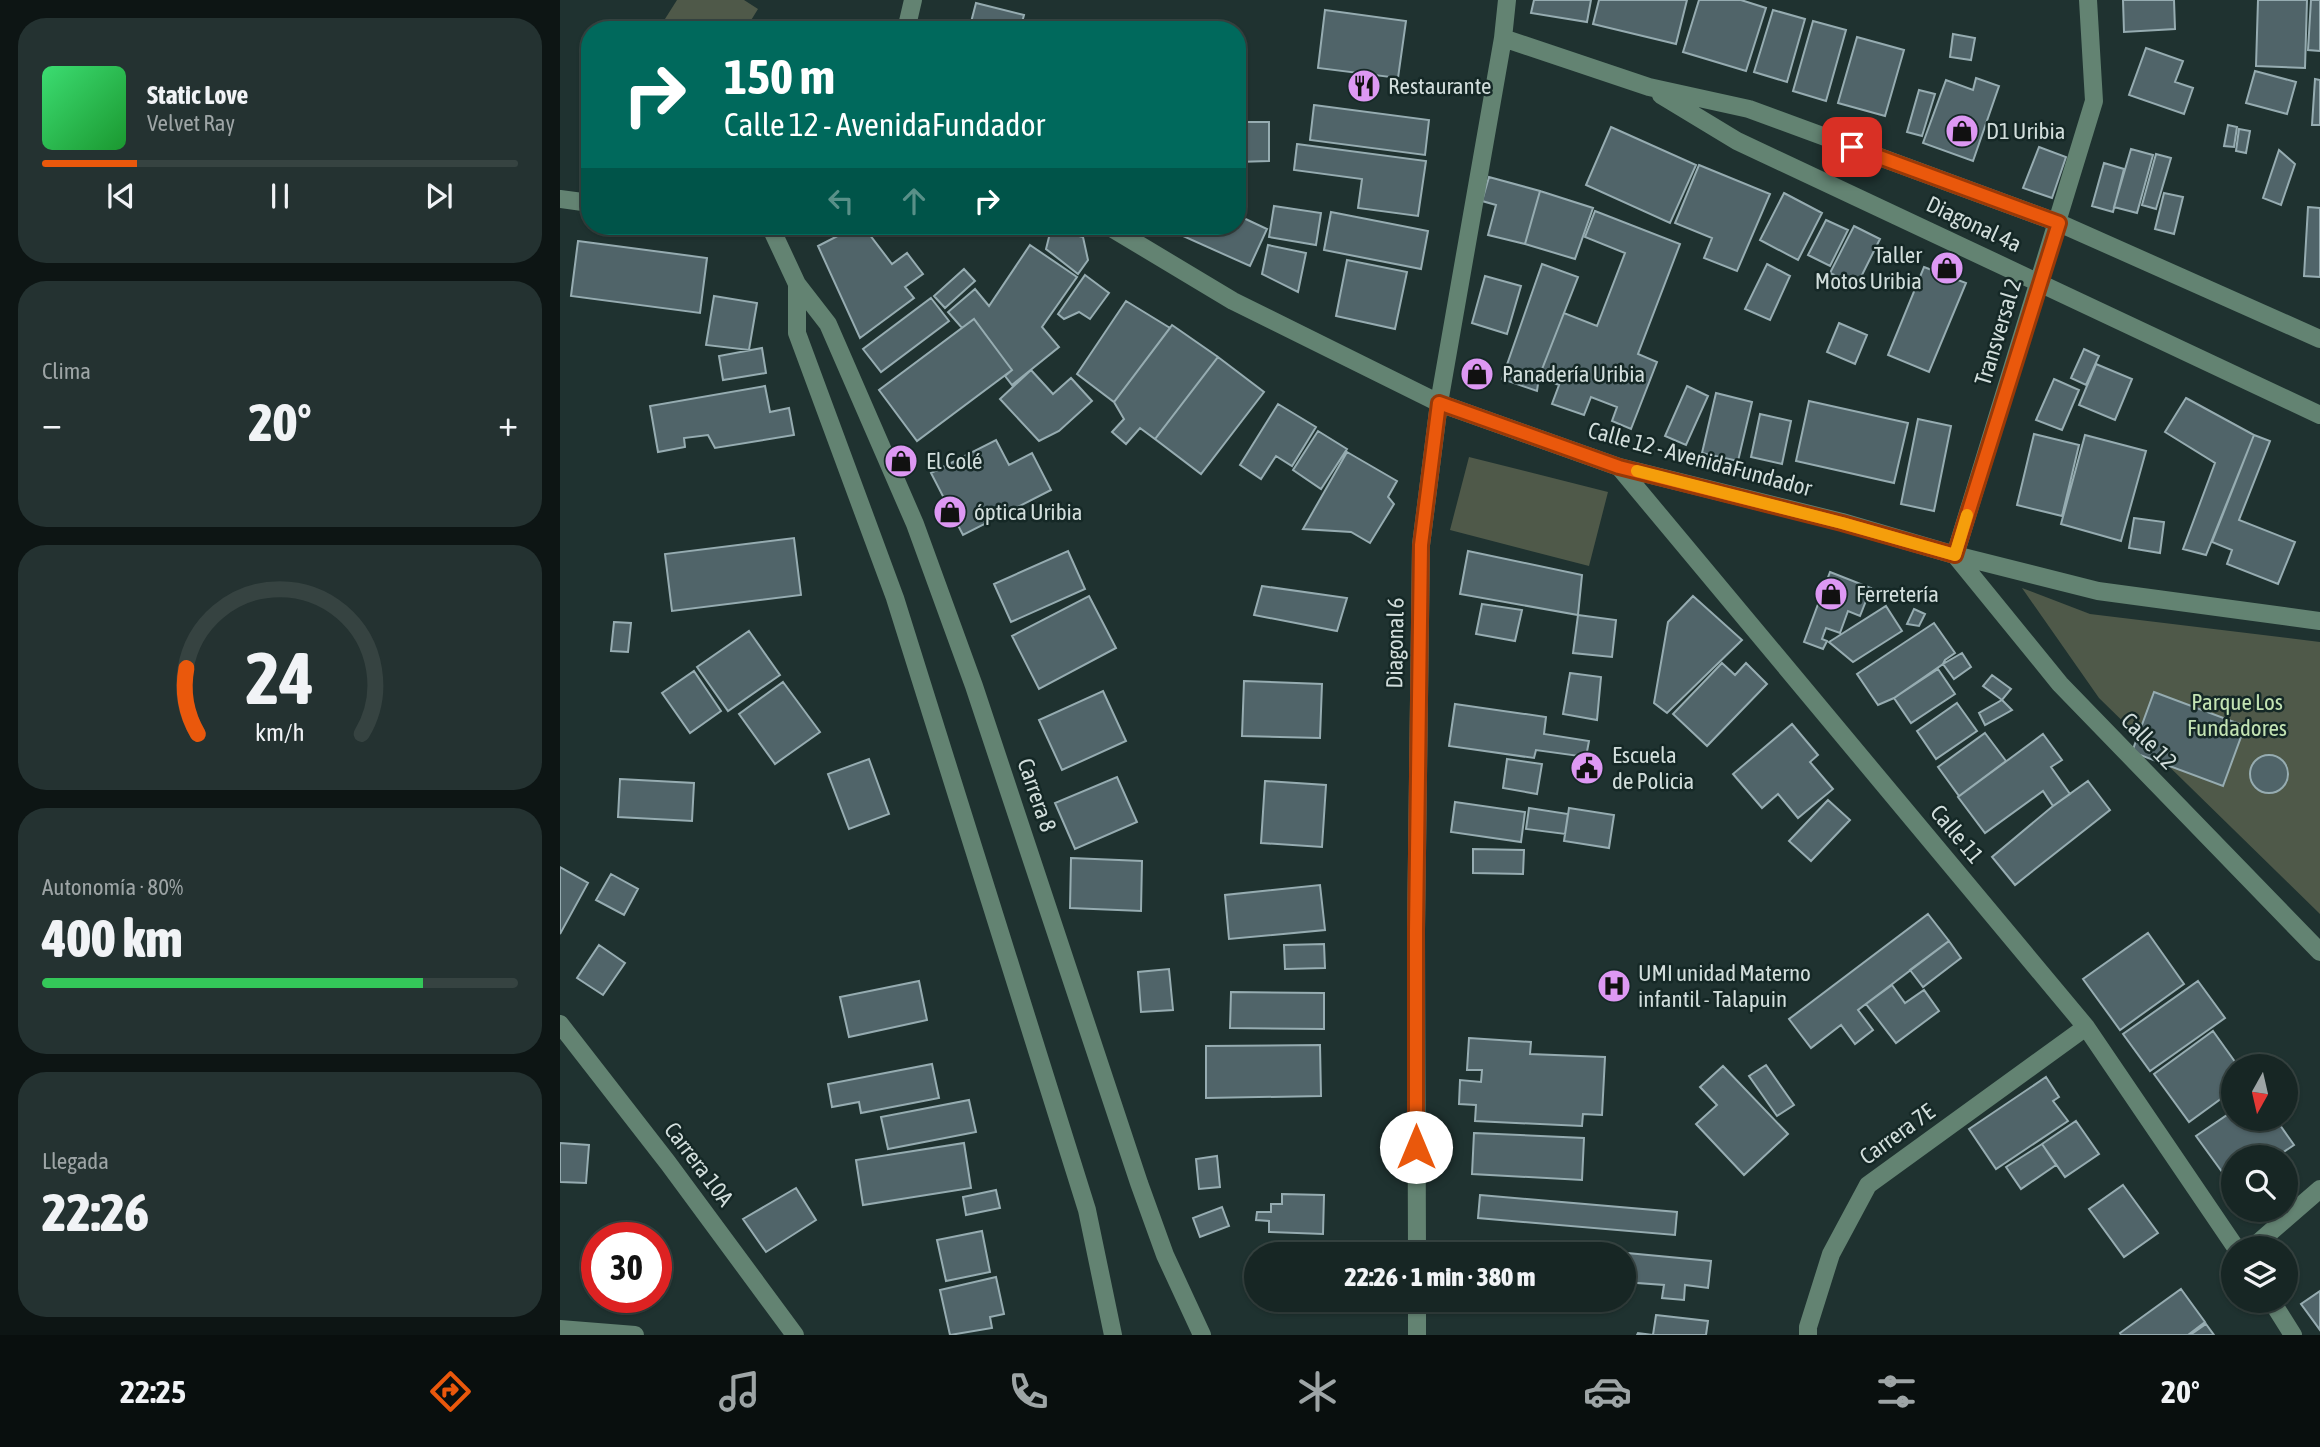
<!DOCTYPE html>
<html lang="es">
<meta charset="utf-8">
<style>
:root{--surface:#172624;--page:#243231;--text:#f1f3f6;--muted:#9ea5a6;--line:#364341;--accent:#ea580c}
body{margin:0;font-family:"Asap Condensed",sans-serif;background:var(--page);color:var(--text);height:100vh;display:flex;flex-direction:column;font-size:26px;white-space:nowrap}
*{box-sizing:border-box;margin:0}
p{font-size:23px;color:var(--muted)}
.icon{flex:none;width:38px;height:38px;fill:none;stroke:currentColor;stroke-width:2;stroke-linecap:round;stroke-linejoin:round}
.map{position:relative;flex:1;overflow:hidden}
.side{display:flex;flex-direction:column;gap:18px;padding:18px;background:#0d1514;width:560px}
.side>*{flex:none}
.guide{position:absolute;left:21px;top:21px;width:665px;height:214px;border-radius:28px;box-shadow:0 2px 5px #0004,0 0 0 2px var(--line);background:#00695c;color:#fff;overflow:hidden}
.needle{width:46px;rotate:188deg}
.buttons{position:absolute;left:1661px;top:1054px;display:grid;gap:14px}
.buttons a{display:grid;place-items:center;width:77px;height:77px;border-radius:50%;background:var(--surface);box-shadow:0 2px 5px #0004,0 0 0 2px var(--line);font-size:35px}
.speed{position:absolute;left:21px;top:1222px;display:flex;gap:14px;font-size:35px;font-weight:700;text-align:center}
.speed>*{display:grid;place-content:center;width:91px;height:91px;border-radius:50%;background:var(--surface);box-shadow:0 2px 5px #0004,0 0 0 2px var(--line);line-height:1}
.speed .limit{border:10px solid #d22;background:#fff;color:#111}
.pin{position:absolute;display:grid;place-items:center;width:60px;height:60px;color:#fff;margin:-30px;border-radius:14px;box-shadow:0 4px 10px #0006}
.me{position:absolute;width:77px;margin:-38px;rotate:0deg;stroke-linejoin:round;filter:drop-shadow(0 0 5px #0008)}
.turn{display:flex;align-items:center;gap:24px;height:147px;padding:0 28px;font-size:32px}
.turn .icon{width:91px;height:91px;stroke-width:2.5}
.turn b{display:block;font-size:49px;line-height:60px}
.lanes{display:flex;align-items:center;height:66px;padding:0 28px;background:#0003;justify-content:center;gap:35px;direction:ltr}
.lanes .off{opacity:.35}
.big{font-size:52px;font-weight:800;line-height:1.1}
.side .tile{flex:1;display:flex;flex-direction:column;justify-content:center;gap:10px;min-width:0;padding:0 24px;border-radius:28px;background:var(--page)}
.side .dial{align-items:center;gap:0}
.dial svg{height:182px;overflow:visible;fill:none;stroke:var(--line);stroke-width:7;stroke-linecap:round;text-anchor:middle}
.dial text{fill:var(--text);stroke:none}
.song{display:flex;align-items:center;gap:21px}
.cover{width:84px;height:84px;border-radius:10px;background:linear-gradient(135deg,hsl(140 70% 55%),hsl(130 70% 35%))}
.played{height:7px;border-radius:4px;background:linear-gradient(90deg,var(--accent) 20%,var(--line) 20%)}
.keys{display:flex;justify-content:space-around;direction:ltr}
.heat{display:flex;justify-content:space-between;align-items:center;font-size:38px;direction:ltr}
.charge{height:10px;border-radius:5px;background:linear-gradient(90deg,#34c759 80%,var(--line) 0)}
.trip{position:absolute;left:684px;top:1242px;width:392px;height:70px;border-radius:35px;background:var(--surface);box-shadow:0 2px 5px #0004,0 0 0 2px var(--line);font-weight:800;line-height:70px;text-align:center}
.dock{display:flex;height:112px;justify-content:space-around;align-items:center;background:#090f0e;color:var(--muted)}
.dock .icon{width:49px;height:49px}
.dock .current{color:var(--accent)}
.dock b{font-size:32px;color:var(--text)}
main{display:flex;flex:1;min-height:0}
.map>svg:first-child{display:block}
</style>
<main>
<section class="side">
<div class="tile">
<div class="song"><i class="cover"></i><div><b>Static Love</b><p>Velvet Ray</p></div></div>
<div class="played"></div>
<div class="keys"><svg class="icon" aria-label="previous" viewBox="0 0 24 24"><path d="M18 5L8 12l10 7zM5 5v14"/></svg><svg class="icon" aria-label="pause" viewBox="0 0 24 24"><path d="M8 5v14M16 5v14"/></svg><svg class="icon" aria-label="next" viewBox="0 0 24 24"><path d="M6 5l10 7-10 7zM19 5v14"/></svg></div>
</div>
<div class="tile"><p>Clima</p>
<div class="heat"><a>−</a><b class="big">20°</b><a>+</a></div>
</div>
<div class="tile dial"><svg viewBox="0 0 100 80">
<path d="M14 69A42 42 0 1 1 86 69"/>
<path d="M14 69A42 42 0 0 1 9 40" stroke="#ea580c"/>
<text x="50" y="56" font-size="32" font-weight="700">24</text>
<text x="50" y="72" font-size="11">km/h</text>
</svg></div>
<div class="tile"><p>Autonomía · 80%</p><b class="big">400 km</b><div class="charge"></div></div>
<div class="tile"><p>Llegada</p><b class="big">22:26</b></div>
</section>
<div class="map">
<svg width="1760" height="1335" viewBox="0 0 1760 1335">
<rect width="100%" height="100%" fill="#1f3230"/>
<path fill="#4f5949" d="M117,0H184L198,9L185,30H98Z
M909,457L1048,492L1029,566L890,530Z
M1462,588L1530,614L1760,642V914L1539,698Z"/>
<path fill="#506469" stroke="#96acb1" stroke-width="2" d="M974,0H1031L1027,22L971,13Z
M1039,0H1127L1116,44L1033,24Z
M1139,0H1181L1206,8L1186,71L1123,52Z
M1563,0H1614L1615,29L1564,32Z
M1698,0H1747L1745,68L1696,66Z
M1751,0H1760V51L1748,50Z
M416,3L464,15L460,30H409Z
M765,10L846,21L838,78L758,68Z
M1213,10L1245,19L1227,82L1194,72Z
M1253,21L1286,30L1266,101L1233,91Z
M1393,34L1415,38L1411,60L1390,57Z
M1297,37L1344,50L1325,116L1278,103Z
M1586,48L1623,61L1615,82L1633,88L1624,114L1569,95Z
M1695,71L1736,82L1727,114L1686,103Z
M1416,78L1439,86L1413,161L1363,143L1386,80L1413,90Z
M1755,79L1760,80V125H1752Z
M1359,90L1375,94L1362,136L1347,132Z
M754,105L869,120L865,155L750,140Z
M677,122H709V161L677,162Z
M1668,125L1677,127L1674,147L1664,146Z
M1051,127L1136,165L1110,223L1026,185Z
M1679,129L1690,131L1686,153L1676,151Z
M737,144L866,161L858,216L798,208L802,179L734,170Z
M1479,147L1506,157L1492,198L1463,188Z
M1571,149L1593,155L1577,213L1554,207Z
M1719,150L1735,164L1721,205L1703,198Z
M1596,154L1611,158L1596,209L1582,205Z
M1544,163L1564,169L1553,212L1532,206Z
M1139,165L1210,194L1177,271L1144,258L1152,238L1115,223Z
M929,177L980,191L965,244L928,235L936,205L922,201Z
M980,191L1033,208L1015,259L965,244Z
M1224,193L1262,213L1238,260L1200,240Z
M1604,193L1623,197L1614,234L1595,229Z
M714,206L761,213L756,245L709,237Z
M1748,207L1760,208V277L1744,276Z
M1035,211L1120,244L1078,354L1097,362L1071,429L1052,421L1057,407L1031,397L1024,415L992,404L999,385L979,377L1004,313L1037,326L1065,253L1025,237Z
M771,212L868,231L861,269L764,250Z
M677,215L707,229L690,266L623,236L627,226H677Z
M1266,220L1288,230L1270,266L1248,255Z
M297,226H303L332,264L347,253L363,274L345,287L354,298L300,338L258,246Z
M1294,226L1320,239L1297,285L1270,273Z
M491,229L523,237L528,260L518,274L486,249Z
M18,241L147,258L140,313L11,296Z
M470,245L517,277L482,327L499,347L452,385L445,376L452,370L414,319L402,328L388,312L415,289L429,306Z
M708,245L746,253L738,292L702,274Z
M787,260L847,272L835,329L776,316Z
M982,264L1018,277L979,377L977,391L942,379Z
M1207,264L1230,276L1210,320L1185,309Z
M1364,267L1406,283L1369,372L1328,355Z
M404,269L415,281L385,308L374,296Z
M525,275L549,293L530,319L519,312L504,319L498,314Z
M925,276L961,286L947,334L912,323Z
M154,296L197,303L189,350L146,345Z
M371,298L389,321L321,372L303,349Z
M566,301L610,328L554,402L517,374Z
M414,319L452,370L357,441L319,390Z
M1279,323L1307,335L1295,364L1267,352Z
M612,325L658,357L595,439L580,428L566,444L552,432L564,419L554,402Z
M202,348L206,373L163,380L159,356Z
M1524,349L1539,356L1526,385L1511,378Z
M658,357L704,392L641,474L595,439Z
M1536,364L1572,379L1555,420L1519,405Z
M471,370L493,394L511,378L532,401L499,431L479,441L440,399Z
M1494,379L1519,390L1502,430L1476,420Z
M205,386L210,412L229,408L234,435L155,448L148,435L124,438L125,447L98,452L90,406Z
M1127,386L1148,396L1126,445L1105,436Z
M1156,393L1192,402L1178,461L1142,453Z
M1626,398L1694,435L1646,555L1623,549L1655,463L1605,432Z
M1249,401L1348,423L1334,483L1236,461Z
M718,404L756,427L732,466L716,456L701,479L680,465Z
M1200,414L1231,421L1222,464L1191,457Z
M1358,419L1391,426L1374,511L1341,504Z
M758,431L787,449L761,489L733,470Z
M1474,434L1519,445L1502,516L1457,505Z
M1525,435L1586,451L1561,541L1501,524Z
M1694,435L1710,441L1679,520L1735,542L1718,584L1667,564L1672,550L1652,542Z
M436,440L449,465L472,453L491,490L403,535L371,473Z
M787,452L837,481L828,497L834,504L810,543L791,532L743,529Z
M1574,518L1604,522L1600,553L1569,548Z
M234,538L241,595L112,611L105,554Z
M508,551L525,589L451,622L434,584Z
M908,551L1022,575L1018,615L900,594Z
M1270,572L1311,588L1300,616L1288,611L1280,633L1266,628L1262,639L1267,641L1263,649L1244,642Z
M702,586L787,598L777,631L694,615Z
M529,596L556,648L479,689L452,636Z
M1133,596L1182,640L1107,713L1094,703L1108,622Z
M922,604L962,610L955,641L916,634Z
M1326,606L1342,631L1293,662L1269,642Z
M1354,609L1365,614L1359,626L1347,624Z
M1018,615L1056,620L1052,657L1013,653Z
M54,622L71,623L68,652L51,651Z
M1374,623L1395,653L1385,660L1383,664L1334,698L1318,705L1297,674Z
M189,631L220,675L168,711L137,667Z
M1402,653L1411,667L1394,679L1383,664Z
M1162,663L1175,675L1186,663L1207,684L1147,746L1113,714Z
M1378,669L1395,694L1351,723L1334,698Z
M134,671L161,711L130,733L102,693Z
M1010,673L1041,677L1037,720L1003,714Z
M1432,675L1451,689L1442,700L1423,686Z
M684,681L762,684L760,738L682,736Z
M223,682L260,732L215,764L179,714Z
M543,691L566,741L502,770L479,720Z
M1594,692L1685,726L1663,786L1572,752Z
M1442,700L1452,710L1425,725L1419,713Z
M1397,703L1417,731L1376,759L1357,731Z
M895,704L986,717L984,734L1029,741L1026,757L976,750L974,758L889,746Z
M1232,724L1258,755L1250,762L1273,789L1238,818L1218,794L1202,808L1173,774Z
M1425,733L1446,761L1399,796L1378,767Z
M1483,734L1502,760L1491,767L1510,794L1493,806L1483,791L1425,833L1398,797Z
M1690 774a19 19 0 1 1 38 0a19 19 0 1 1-38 0Z
M309,759L329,814L289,829L268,774Z
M947,759L982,764L977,794L943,788Z
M557,777L577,822L515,849L495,803Z
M60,779L134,783L132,821L58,817Z
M705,781L766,785L762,847L701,843Z
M1528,781L1550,810L1455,885L1432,857L1493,806Z
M1268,800L1290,820L1251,861L1229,841Z
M895,802L965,812L961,842L891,832Z
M969,808L1008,814L1005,834L966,829Z
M1009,808L1054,815L1049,848L1004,841Z
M913,849L964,850L963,874L913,873Z
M511,858L582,861L581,911L510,908Z
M0,867L28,883L0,934Z
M51,874L78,889L64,915L36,900Z
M760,885L765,930L669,939L665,895Z
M1368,914L1389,941L1298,1010L1313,1030L1295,1044L1281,1025L1251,1048L1229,1019Z
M1588,933L1624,984L1560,1030L1523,979Z
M1389,941L1401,958L1363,987L1350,970Z
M764,944L765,968L725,969L724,945Z
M39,945L65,963L43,995L17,978Z
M609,969L613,1010L581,1012L578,972Z
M359,981L367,1020L289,1037L280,997Z
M1638,981L1665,1018L1590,1071L1563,1034Z
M1332,985L1345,1003L1364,990L1379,1011L1336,1043L1306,1004Z
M671,992L764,993V1029L670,1028Z
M1653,1031L1678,1066H1673V1090L1629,1122L1594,1074Z
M909,1038L971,1042L970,1054L1045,1057L1042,1115L1023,1114L1022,1126L915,1121L916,1105L899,1104L900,1080L921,1082L922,1070H907Z
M760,1045L761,1096L646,1098V1046Z
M372,1064L379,1098L301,1113L299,1102L272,1107L268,1084Z
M1206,1065L1234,1105L1217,1116L1189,1076Z
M1163,1066L1228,1134L1184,1175L1136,1124L1157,1105L1140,1087Z
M1486,1077L1499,1097L1493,1101L1508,1121L1436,1169L1409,1129Z
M409,1100L416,1132L328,1149L321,1117Z
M1673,1111V1118H1715L1734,1145L1716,1157H1673V1187L1636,1136Z
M1516,1121L1539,1154L1505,1177L1482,1144Z
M914,1133L1024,1138L1022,1180L912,1174Z
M0,1143L29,1145L26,1183L0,1182Z
M404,1143L411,1188L303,1205L296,1160Z
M1482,1144L1496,1165L1461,1189L1446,1167Z
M657,1156L660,1187L639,1189L636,1159Z
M1563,1185L1598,1233L1564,1257L1529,1209Z
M236,1188L256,1220L206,1252L183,1219Z
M436,1190L440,1208L406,1215L403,1197Z
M722,1194L764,1195L763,1234L709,1232V1221L696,1220L697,1212H711V1204H722Z
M920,1195L1117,1212L1115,1235L918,1218Z
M662,1207L669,1226L640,1237L633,1218Z
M422,1231L430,1272L386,1281L377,1240Z
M1046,1251L1151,1261L1148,1288L1125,1285L1124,1300L1102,1298L1104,1285L1064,1282V1255H1045Z
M436,1277L444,1314L430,1317L432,1328L390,1335L380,1290Z
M1621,1289L1645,1322L1628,1335H1561L1560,1333Z
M1760,1291V1330L1741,1304Z
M1096,1315L1148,1321L1146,1335H1077L1078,1333L1093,1335Z
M1646,1324L1654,1335H1630Z"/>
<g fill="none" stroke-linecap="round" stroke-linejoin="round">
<path stroke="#638372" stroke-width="18" d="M1528,0L1534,101L1395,555L1500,684L1760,952
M346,30L353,0
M943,38L1089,87L1189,109L1499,223L1760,339
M1101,95L1177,141L1760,415
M0,199L30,203
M210,226L237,284L268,324L355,524L414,686L579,1183L605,1255L642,1335
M548,226L673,301L879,403L1059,467L1282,522L1395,555L1538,591L1760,621
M237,284V333L335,598L527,1210L553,1335
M1059,467L1526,1027L1676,1248
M0,1024L108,1163L235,1335
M1692,1248L1760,1189
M857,1255L856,931L861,545L879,403L943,38L947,0
M857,1300V1335
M1711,1300L1733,1335
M0,1329L75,1335
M1248,1335V1327L1271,1254L1308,1185L1526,1027"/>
</g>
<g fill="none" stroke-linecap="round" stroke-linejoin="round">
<defs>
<path id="route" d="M856,1147V930L861,545L879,403L1059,467L1282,523L1395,555L1499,223L1292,147"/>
</defs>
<use href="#route" stroke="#983908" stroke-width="18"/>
<use href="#route" stroke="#ea580c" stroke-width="12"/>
<path stroke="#f59e0b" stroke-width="12" d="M1077,471L1282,523L1395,555L1407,515"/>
</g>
<defs>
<symbol id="restaurant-disc" viewBox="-11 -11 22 22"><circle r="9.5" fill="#dd98f3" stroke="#152826"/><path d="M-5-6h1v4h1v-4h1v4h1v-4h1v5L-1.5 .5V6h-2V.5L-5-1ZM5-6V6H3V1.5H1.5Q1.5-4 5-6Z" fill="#111"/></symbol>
<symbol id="shop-disc" viewBox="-11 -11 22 22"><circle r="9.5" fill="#dd98f3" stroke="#152826"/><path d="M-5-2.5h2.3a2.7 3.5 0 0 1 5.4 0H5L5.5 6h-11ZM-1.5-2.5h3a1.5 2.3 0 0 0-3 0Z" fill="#111"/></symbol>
<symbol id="civic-disc" viewBox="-11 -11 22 22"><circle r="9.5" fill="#dd98f3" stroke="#152826"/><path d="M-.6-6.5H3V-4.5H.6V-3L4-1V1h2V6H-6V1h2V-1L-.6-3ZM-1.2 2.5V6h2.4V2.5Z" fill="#111"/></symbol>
<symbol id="hospital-disc" viewBox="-11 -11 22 22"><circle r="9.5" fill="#dd98f3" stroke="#152826"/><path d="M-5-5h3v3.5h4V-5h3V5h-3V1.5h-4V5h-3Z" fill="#111"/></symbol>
</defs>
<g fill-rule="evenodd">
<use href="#restaurant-disc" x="785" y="67" width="38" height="38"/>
<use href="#shop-disc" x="1383" y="112" width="38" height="38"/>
<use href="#shop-disc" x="1368" y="249" width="38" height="38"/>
<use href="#shop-disc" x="898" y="355" width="38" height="38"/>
<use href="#shop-disc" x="322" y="442" width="38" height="38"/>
<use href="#shop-disc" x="371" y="493" width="38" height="38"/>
<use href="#shop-disc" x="1252" y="575" width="38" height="38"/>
<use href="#civic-disc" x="1008" y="749" width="38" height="38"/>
<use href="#hospital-disc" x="1035" y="967" width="38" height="38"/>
</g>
<g text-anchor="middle" stroke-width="5" stroke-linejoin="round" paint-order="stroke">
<g font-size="23" fill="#d2dedc" stroke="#152826" text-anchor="start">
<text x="828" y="94">Restaurante</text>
<text x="1426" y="139">D1 Uribia</text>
<text x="1362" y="263" text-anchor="end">Taller<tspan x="1362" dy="26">Motos Uribia</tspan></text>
<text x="942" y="382">Panadería Uribia</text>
<text x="366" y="469">El Colé</text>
<text x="414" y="520">óptica Uribia</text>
<text x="1296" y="602">Ferretería</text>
<text x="1052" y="763">Escuela<tspan x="1052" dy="26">de Policia</tspan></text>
<text x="1078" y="981">UMI unidad Materno<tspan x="1078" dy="26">infantil - Talapuin</tspan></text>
</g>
<g font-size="23" fill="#d2dedc" stroke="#152826">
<text transform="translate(1414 224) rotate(25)" y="8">Diagonal 4a</text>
<text transform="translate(1438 332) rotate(-73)" y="8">Transversal 2</text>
<text transform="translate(1140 459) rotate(15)" y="8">Calle 12 - AvenidaFundador</text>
<text transform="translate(835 643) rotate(-89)" y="8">Diagonal 6</text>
<text transform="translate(1589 741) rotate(46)" y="8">Calle 12</text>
<text transform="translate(477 795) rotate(71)" y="8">Carrera 8</text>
<text transform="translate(1397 834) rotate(50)" y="8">Calle 11</text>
<text transform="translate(1337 1134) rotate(-36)" y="8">Carrera 7E</text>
<text transform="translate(139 1164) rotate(53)" y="8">Carrera 10A</text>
</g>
<g font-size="23" fill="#c3e3b3" stroke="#152826">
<text x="1677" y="710">Parque Los<tspan x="1677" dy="26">Fundadores</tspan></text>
</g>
</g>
</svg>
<div class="buttons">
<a><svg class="needle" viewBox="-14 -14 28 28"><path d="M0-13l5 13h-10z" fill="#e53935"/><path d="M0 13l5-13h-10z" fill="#9ea5a6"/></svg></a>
<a><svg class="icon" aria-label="search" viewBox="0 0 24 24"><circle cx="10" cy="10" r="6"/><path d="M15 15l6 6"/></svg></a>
<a><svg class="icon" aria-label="layers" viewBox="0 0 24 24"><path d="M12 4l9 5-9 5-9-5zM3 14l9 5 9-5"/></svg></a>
</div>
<div class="speed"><div class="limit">30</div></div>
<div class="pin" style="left:1292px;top:147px;background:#d93025"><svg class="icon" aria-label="arrive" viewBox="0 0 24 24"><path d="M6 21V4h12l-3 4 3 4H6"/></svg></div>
<svg class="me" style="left:856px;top:1147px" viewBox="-20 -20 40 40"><circle r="19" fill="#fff"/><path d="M0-13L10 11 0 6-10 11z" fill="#ea580c"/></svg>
<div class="trip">22:26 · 1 min · 380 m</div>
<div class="guide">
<div class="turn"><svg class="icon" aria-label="right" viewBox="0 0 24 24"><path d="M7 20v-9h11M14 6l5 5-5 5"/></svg><div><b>150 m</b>Calle 12 - AvenidaFundador</div></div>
<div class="lanes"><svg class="icon off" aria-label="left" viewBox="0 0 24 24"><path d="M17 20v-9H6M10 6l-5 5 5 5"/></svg><svg class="icon off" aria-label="ahead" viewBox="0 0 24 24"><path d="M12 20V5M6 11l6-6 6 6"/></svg><svg class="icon" aria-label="right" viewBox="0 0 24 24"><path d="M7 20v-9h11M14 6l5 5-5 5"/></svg></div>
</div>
</div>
</main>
<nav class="dock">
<b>22:25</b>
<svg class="icon current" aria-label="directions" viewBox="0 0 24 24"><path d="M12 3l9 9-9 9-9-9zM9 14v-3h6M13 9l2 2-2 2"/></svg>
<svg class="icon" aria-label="music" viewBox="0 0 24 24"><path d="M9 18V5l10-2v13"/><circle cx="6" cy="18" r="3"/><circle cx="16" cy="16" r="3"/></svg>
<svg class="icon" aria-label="phone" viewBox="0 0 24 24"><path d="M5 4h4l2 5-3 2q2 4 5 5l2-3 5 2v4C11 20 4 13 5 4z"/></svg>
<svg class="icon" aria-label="climate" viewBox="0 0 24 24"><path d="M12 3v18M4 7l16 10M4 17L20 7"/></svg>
<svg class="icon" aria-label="car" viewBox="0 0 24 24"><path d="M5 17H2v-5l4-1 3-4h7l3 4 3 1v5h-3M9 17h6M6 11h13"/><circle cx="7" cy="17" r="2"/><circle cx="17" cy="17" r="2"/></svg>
<svg class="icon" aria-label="filters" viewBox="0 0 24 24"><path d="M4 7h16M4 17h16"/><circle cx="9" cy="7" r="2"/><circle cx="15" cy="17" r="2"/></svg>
<b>20°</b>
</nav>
